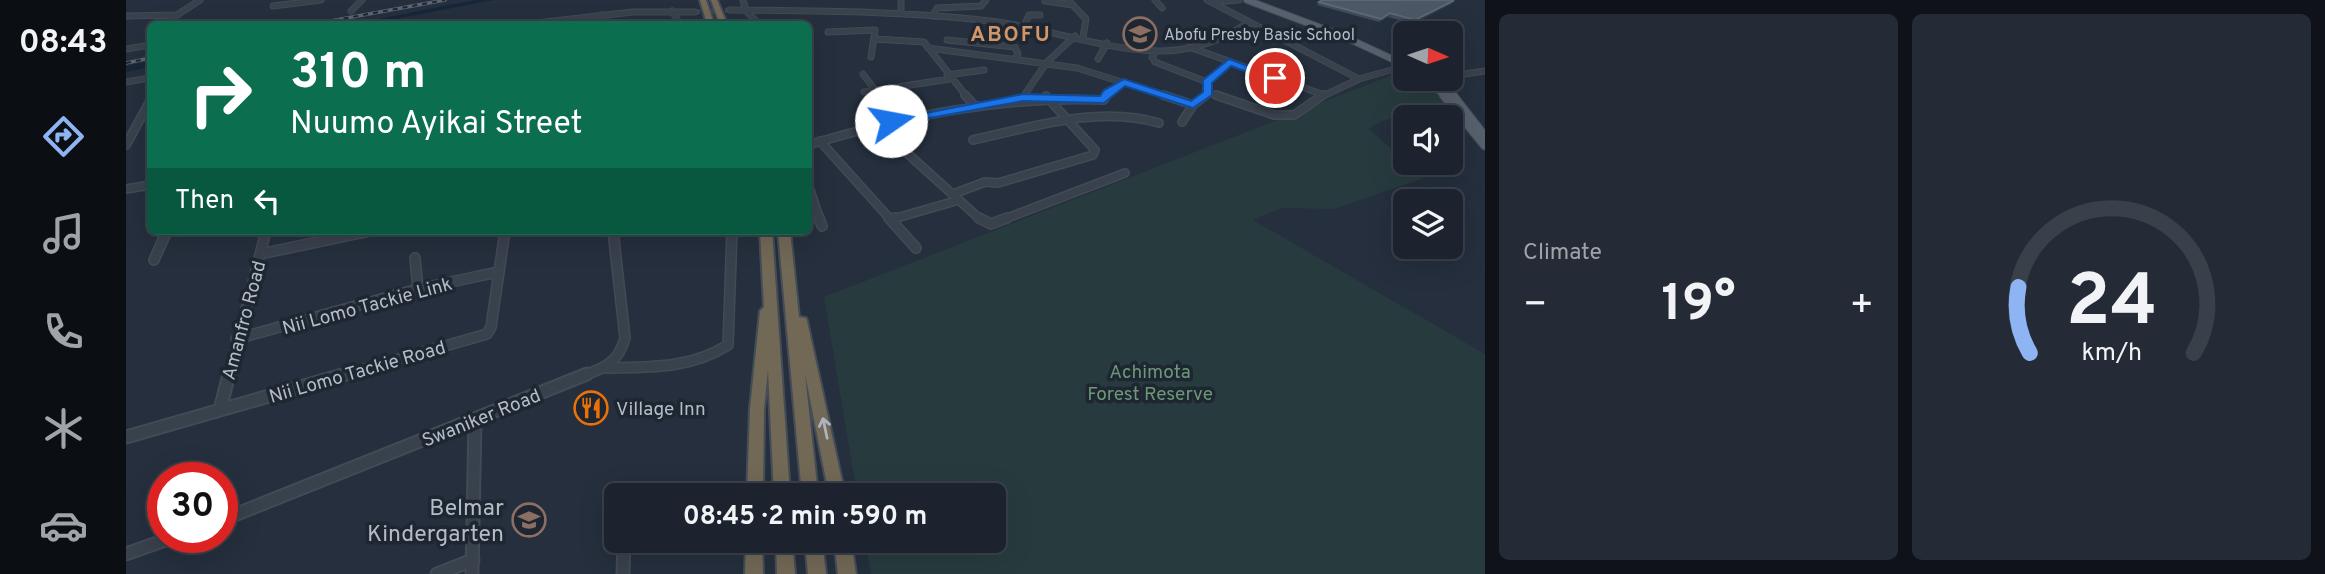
<!DOCTYPE html>
<meta charset="utf-8">
<style>
:root{--surface:#1c232e;--page:#252b36;--text:#f1f3f6;--muted:#a0a4aa;--line:#3a404a;--accent:#8eb4f4}
body{margin:0;font-family:Overpass,sans-serif;background:var(--page);color:var(--text);height:100vh;display:flex;flex-direction:column;font-size:26px;white-space:nowrap}
*{box-sizing:border-box;margin:0}
p{font-size:23px;color:var(--muted)}
.icon{flex:none;width:38px;height:38px;fill:none;stroke:currentColor;stroke-width:2;stroke-linecap:round;stroke-linejoin:round}
.map{position:relative;flex:1;overflow:hidden}
.panel{display:flex;flex-direction:column;gap:14px;padding:14px;background:#0f1319;width:840px}
.panel>*{flex:none}
.banner{position:absolute;left:21px;top:21px;width:665px;height:214px;border-radius:10px;box-shadow:0 7px 28px #0002,0 0 0 2px var(--line);background:#0b6e4f;color:#fff;overflow:hidden}
.needle{width:46px;rotate:93deg}
.controls{position:absolute;left:1267px;top:21px;display:grid;gap:14px}
.controls a{display:grid;place-items:center;width:70px;height:70px;border-radius:10px;background:var(--surface);box-shadow:0 7px 28px #0002,0 0 0 2px var(--line);font-size:35px}
.speed{position:absolute;left:21px;top:462px;display:flex;gap:14px;font-size:35px;font-weight:700;text-align:center}
.speed>*{display:grid;place-content:center;width:91px;height:91px;border-radius:50%;background:var(--surface);box-shadow:0 7px 28px #0002,0 0 0 2px var(--line);line-height:1}
.speed .limit{border:10px solid #d22;background:#fff;color:#111}
.pin{position:absolute;display:grid;place-items:center;width:60px;height:60px;color:#fff;margin:-30px;border:4px solid #fff;border-radius:50%;box-shadow:0 2px 7px #0007}
.me{position:absolute;width:77px;margin:-38px;rotate:78deg;stroke-linejoin:round;filter:drop-shadow(0 0 5px #0008)}
.turn{display:flex;align-items:center;gap:24px;height:147px;padding:0 28px;font-size:32px}
.turn .icon{width:91px;height:91px;stroke-width:2.5}
.turn b{display:block;font-size:49px;line-height:60px}
.then{display:flex;align-items:center;height:66px;padding:0 28px;background:#0003;gap:14px;font-size:26px}
.big{font-size:52px;font-weight:700;line-height:1.1}
.panel .card{flex:1;display:flex;flex-direction:column;justify-content:center;gap:10px;min-width:0;padding:0 24px;border-radius:10px;background:var(--page)}
.panel .dial{align-items:center;gap:0}
.dial svg{height:182px;overflow:visible;fill:none;stroke:var(--line);stroke-width:7;stroke-linecap:round;text-anchor:middle}
.dial text{fill:var(--text);stroke:none}
.heat{display:flex;justify-content:space-between;align-items:center;font-size:38px;direction:ltr}
.panel .tiles{flex:1;display:grid;gap:14px;grid-template-columns:repeat(2,1fr)}
.trip{position:absolute;left:478px;top:483px;width:402px;height:70px;border-radius:10px;background:var(--surface);box-shadow:0 7px 28px #0002,0 0 0 2px var(--line);font-weight:700;line-height:70px;text-align:center}
main{display:flex;flex:1;min-height:0}
.menu{display:flex;flex-direction:column;width:126px;justify-content:space-around;align-items:center;background:#0b0e12;color:var(--muted)}
.menu .icon{width:49px;height:49px}
.menu .selected{color:var(--accent)}
.menu b{font-size:32px;color:var(--text)}
.map>svg:first-child{display:block}
</style>
<main>
<nav class="menu">
<b>08:43</b>
<svg class="icon selected" aria-label="directions" viewBox="0 0 24 24"><path d="M12 3l9 9-9 9-9-9zM9 14v-3h6M13 9l2 2-2 2"/></svg>
<svg class="icon" aria-label="music" viewBox="0 0 24 24"><path d="M9 18V5l10-2v13"/><circle cx="6" cy="18" r="3"/><circle cx="16" cy="16" r="3"/></svg>
<svg class="icon" aria-label="phone" viewBox="0 0 24 24"><path d="M5 4h4l2 5-3 2q2 4 5 5l2-3 5 2v4C11 20 4 13 5 4z"/></svg>
<svg class="icon" aria-label="climate" viewBox="0 0 24 24"><path d="M12 3v18M4 7l16 10M4 17L20 7"/></svg>
<svg class="icon" aria-label="car" viewBox="0 0 24 24"><path d="M5 17H2v-5l4-1 3-4h7l3 4 3 1v5h-3M9 17h6M6 11h13"/><circle cx="7" cy="17" r="2"/><circle cx="17" cy="17" r="2"/></svg>
</nav>
<div class="map">
<svg width="1359" height="574" viewBox="0 0 1359 574">
<rect width="100%" height="100%" fill="#252f3d"/>
<path fill="#273b3e" d="M1279,70V79C1310,79 1316,97 1333,119C1309,116 1262,111 1243,129L1298,178L1208,209L1155,208L1127,220L1359,354V574H745L739,541H868V495H731L698,297Z"/>
<g fill="none" stroke-linecap="round" stroke-linejoin="round">
<path fill="#18263a" fill-rule="evenodd" d="M349,0H367L244,24H227Z
M24,61V67L0,72V66Z"/>
<path stroke="#3a4452" stroke-width="5" stroke-dasharray="5 2.5" stroke-linecap="butt" d="M569,12L604,10"/>
<defs>
<path id="minor-far3" d="M617,0L620,11L633,24
M775,0V13
M942,0L960,19L957,37
M1029,0L1036,8
M1081,0L1233,79
M919,1L947,5
M1086,2L1113,0
M147,6L195,0
M604,10C691,11 778,11 864,21C920,28 974,49 1031,51C1060,52 1098,41 1121,23
M225,11L236,0
M546,11L554,24
M476,15L483,24
M0,16L52,15
M807,16L811,8L855,6L860,0
M37,24L74,0
M401,24L507,12H569
M898,26L903,15H914
M702,32L749,30L745,57
M749,39L798,42L841,97
M821,40L889,47L892,54L889,58
M1063,47L1198,95
M802,48L951,68L1043,97
M0,49L24,45
M1030,51L1026,57L1029,62L1081,82
M972,59L981,43
M737,74L749,90
M821,75L858,70
M1325,76L1359,71
M0,82L24,78
M738,92L824,79
M1083,93L1095,97
M897,97L921,62L949,36
M980,97L998,82
M1077,97L1083,93L1081,82L1103,62
M1195,97L1233,79L1279,66"/>
<path id="minor-far2" d="M839,95L848,105
M1037,95L1067,105
M1090,95L1148,115H1168L1197,95
M1056,122L1067,105L1080,95
M750,125L855,220
M847,140C907,127 972,105 1033,123
M694,141L765,220
M0,145L24,101
M682,145C780,116 875,96 978,100L981,95
M682,184L694,220
M0,189L24,185
M827,194L859,182L872,183L967,155L969,150L920,96
M767,219L833,200
M876,220L999,173"/>
<path id="minor-far1" d="M693,218L696,226
M763,218L790,248
M853,218L865,224L881,218
M767,219L770,218
M134,254L244,231
M289,258L292,289
M28,260L41,231
M110,339L292,289L372,272
M480,368C522,367 565,369 602,345L606,231
M103,376L140,231
M214,376L361,334L365,327L379,231
M457,376C480,367 492,363 499,338L487,231"/>
<path id="minor" d="M94,410L103,374
M0,437L220,374
M96,520L461,374
M0,554L48,537
M311,574L347,560
M346,574L349,420
M497,574L498,541"/>
<path id="major-far1" d="M1121,0L1219,37L1279,65
M1300,79L1320,97
M1324,93L1327,97"/>
<path id="major" d="M1318,95L1359,145
M1326,95L1357,135"/>
<path id="highway" d="M574,0H580L588,24H581Z
M585,0H591L601,24H594Z
M634,231H646L664,495H648L642,370L638,409L637,495H621L624,409L634,311L638,307Z
M652,231H664L673,317L680,318L681,321L719,495H703L679,374L692,495H676Z
M620,541H636L637,574H619Z
M650,541H666L669,574H651Z
M679,541H696L700,574H682Z
M708,541H725L730,574H712Z"/>
</defs>
<use href="#minor-far3" stroke="#424a56" stroke-width="7"/>
<use href="#minor-far2" stroke="#424a56" stroke-width="10"/>
<use href="#minor-far1" stroke="#424a56" stroke-width="12"/>
<use href="#minor" stroke="#424a56" stroke-width="15"/>
<use href="#major-far1" stroke="#424a56" stroke-width="8"/>
<use href="#major" stroke="#424a56" stroke-width="11"/>
<use href="#highway" stroke="#444c58" stroke-width="4"/>
<use href="#minor-far3" stroke="#39414d" stroke-width="5"/>
<use href="#minor-far2" stroke="#39414d" stroke-width="7"/>
<use href="#minor-far1" stroke="#39414d" stroke-width="9"/>
<use href="#minor" stroke="#39414d" stroke-width="11"/>
<use href="#major-far1" stroke="#57606d" stroke-width="6"/>
<use href="#major" stroke="#57606d" stroke-width="9"/>
<use href="#highway" fill="#726856" fill-rule="evenodd"/>
<defs>
<path id="rail" d="M188,24L319,0
M0,63L24,58"/>
</defs>
<use href="#rail" stroke="#5b6574" stroke-width="3.5"/>
<use href="#rail" stroke="#1e2632" stroke-width="2" stroke-dasharray="5" stroke-linecap="butt"/>
</g>
<path fill="#404b5a" d="M1193,2L1325,4L1287,24L1262,17L1253,22L1191,5Z"/>
<path fill="#303b4a" d="M1327,1L1325,4L1287,24L1289,20Z
M1264,13L1262,17L1253,22L1255,19Z"/>
<path fill="#4c5866" stroke="#5c6775" stroke-width="2" d="M1196,0H1325L1327,1L1289,20L1264,13L1255,19L1193,2Z"/>
<defs><path id="oneway-shaft" d="M-6 0H5M1.5-3L5.5 0L1.5 3" fill="none" stroke-width="1.6" stroke-linecap="round" stroke-linejoin="round" transform="scale(1.75)"/></defs>
<use stroke="#adb4bd" href="#oneway-shaft" transform="translate(699 428) rotate(-102)"/>
<path fill="#1a73e8" stroke="#114b97" stroke-width="2" d="M1103,59L1154,78L1145,81L1105,66L1086,83V95L1067,108L999,86L978,103L897,101L765,125L759,121L897,94L974,96L978,90L998,79L1065,101L1077,92V80Z"/>
<defs>
<symbol id="school-ring" viewBox="-11 -11 22 22"><circle r="9.5" fill="#1e2632" stroke="#8d6e63" stroke-width="1.5"/><path d="M0-5L7-2L0 1L-7-2ZM-4 1L0 2.5L4 1V4Q0 6-4 4Z" fill="#8d6e63"/></symbol>
<symbol id="restaurant-ring" viewBox="-11 -11 22 22"><circle r="9.5" fill="#1e2632" stroke="#e8710a" stroke-width="1.5"/><path d="M-5-6h1v4h1v-4h1v4h1v-4h1v5L-1.5 .5V6h-2V.5L-5-1ZM5-6V6H3V1.5H1.5Q1.5-4 5-6Z" fill="#e8710a"/></symbol>
</defs>
<g fill-rule="evenodd">
<use href="#school-ring" x="995" y="15" width="38" height="38"/>
<use href="#restaurant-ring" x="446" y="389" width="38" height="38"/>
<use href="#school-ring" x="384" y="501" width="38" height="38"/>
</g>
<g text-anchor="middle" stroke-width="7" stroke-linejoin="round" paint-order="stroke">
<g font-size="16" fill="#b4bcc8" stroke="#1e2632" text-anchor="start">
<text x="1038" y="40">Abofu Presby Basic School</text>
</g>
<g font-size="19" fill="#b4bcc8" stroke="#1e2632">
<text transform="translate(241 305) rotate(-15)" y="7">Nii Lomo Tackie Link</text>
<text transform="translate(117 320) rotate(-75)" y="7">Amanfro Road</text>
<text transform="translate(231 371) rotate(-16)" y="7">Nii Lomo Tackie Road</text>
<text transform="translate(355 417) rotate(-22)" y="7">Swaniker Road</text>
</g>
<g font-size="19" fill="#6c9877" stroke="#1e2632">
<text x="1024" y="378">Achimota<tspan x="1024" dy="22">Forest Reserve</tspan></text>
</g>
<g font-size="19" fill="#b4bcc8" stroke="#1e2632" text-anchor="start">
<text x="490" y="415">Village Inn</text>
</g>
<g font-size="21" font-weight="bold" letter-spacing="2" fill="#d09667" stroke="#1e2632">
<text x="885" y="41">ABOFU</text>
</g>
<g font-size="23" fill="#b4bcc8" stroke="#1e2632" text-anchor="end">
<text x="378" y="515">Belmar<tspan x="378" dy="26">Kindergarten</tspan></text>
</g>
</g>
</svg>
<div class="controls">
<a><svg class="needle" viewBox="-14 -14 28 28"><path d="M0-13l5 13h-10z" fill="#e53935"/><path d="M0 13l5-13h-10z" fill="#a0a4aa"/></svg></a>
<a><svg class="icon" aria-label="sound" viewBox="0 0 24 24"><path d="M4 9h4l5-4v14l-5-4H4zM17 9q2 3 0 6"/></svg></a>
<a><svg class="icon" aria-label="layers" viewBox="0 0 24 24"><path d="M12 4l9 5-9 5-9-5zM3 14l9 5 9-5"/></svg></a>
</div>
<div class="speed"><div class="limit">30</div></div>
<div class="pin" style="left:1149px;top:78px;background:#d93025"><svg class="icon" aria-label="arrive" viewBox="0 0 24 24"><path d="M6 21V4h12l-3 4 3 4H6"/></svg></div>
<svg class="me" style="left:765px;top:121px" viewBox="-20 -20 40 40"><circle r="19" fill="#fff"/><path d="M0-13L10 11 0 6-10 11z" fill="#1a73e8"/></svg>
<div class="trip">08:45 · 2 min · 590 m</div>
<div class="banner">
<div class="turn"><svg class="icon" aria-label="right" viewBox="0 0 24 24"><path d="M7 20v-9h11M14 6l5 5-5 5"/></svg><div><b>310 m</b>Nuumo Ayikai Street</div></div>
<div class="then">Then<svg class="icon" aria-label="left" viewBox="0 0 24 24"><path d="M17 20v-9H6M10 6l-5 5 5 5"/></svg></div>
</div>
</div>
<section class="panel">
<div class="tiles">
<div class="card"><p>Climate</p>
<div class="heat"><a>−</a><b class="big">19°</b><a>+</a></div>
</div>
<div class="card dial"><svg viewBox="0 0 100 80">
<path d="M14 69A42 42 0 1 1 86 69"/>
<path d="M14 69A42 42 0 0 1 9 40" stroke="#8eb4f4"/>
<text x="50" y="56" font-size="32" font-weight="700">24</text>
<text x="50" y="72" font-size="11">km/h</text>
</svg></div>
</div>
</section>
</main>
